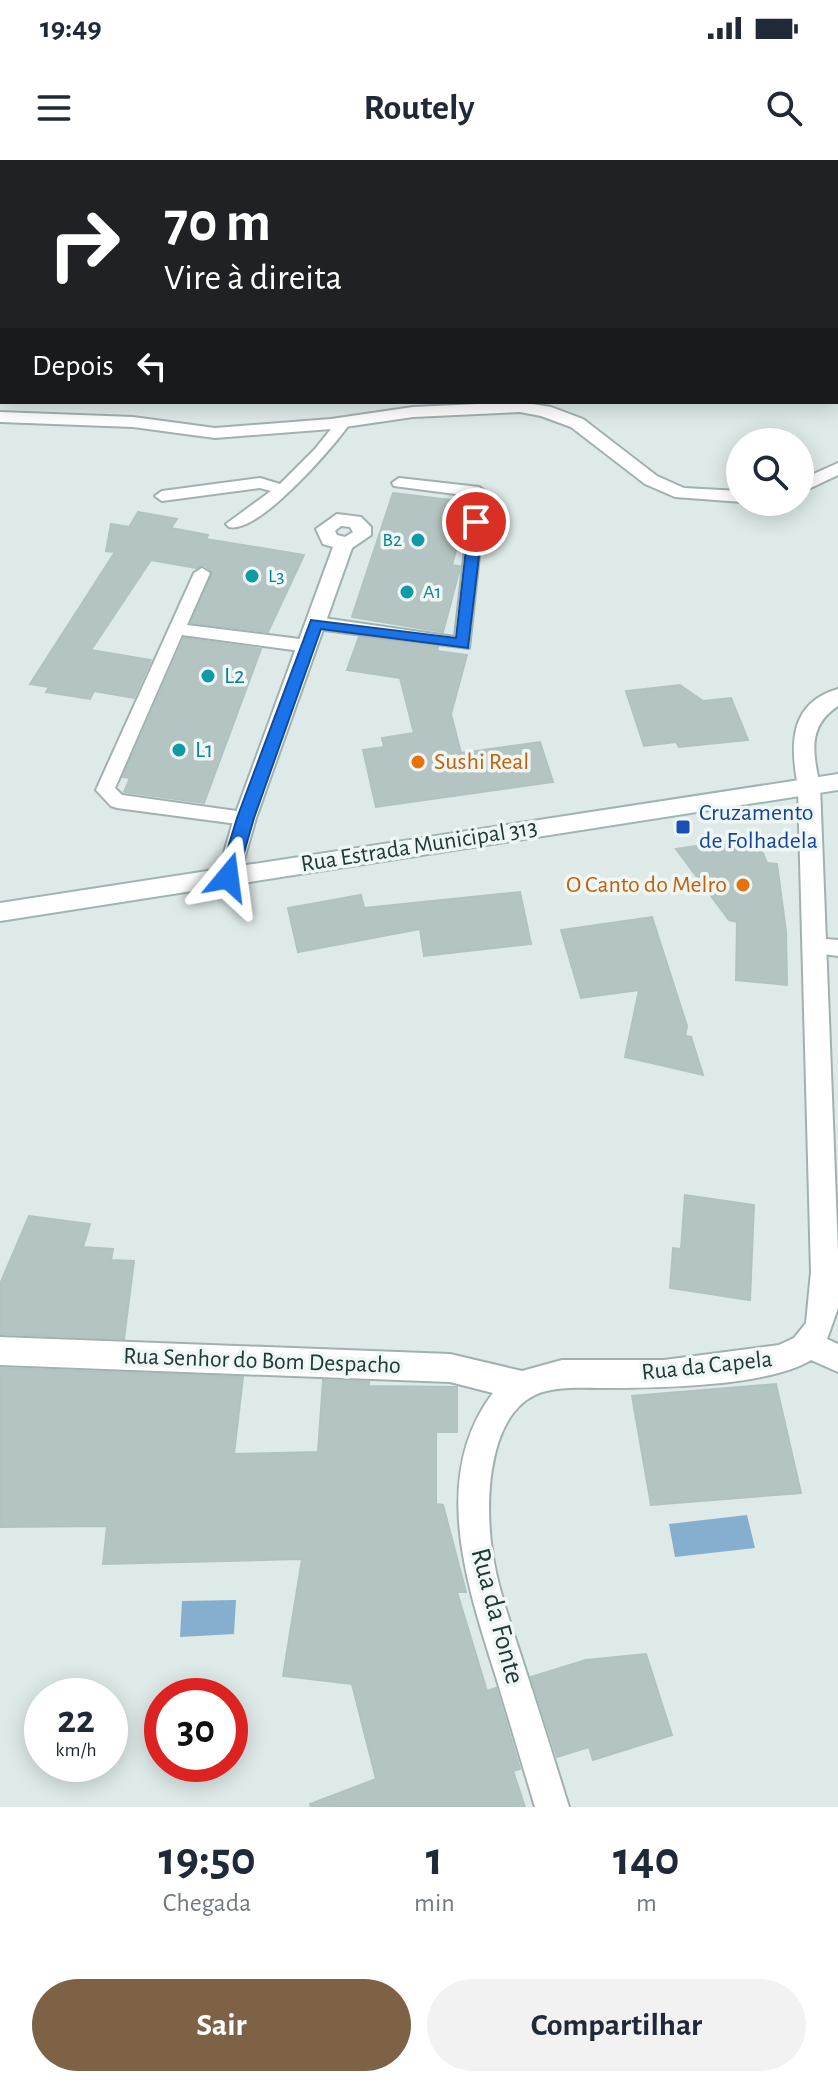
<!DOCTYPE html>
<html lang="pt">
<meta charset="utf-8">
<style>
body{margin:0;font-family:"Alegreya Sans",sans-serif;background:#f2f2f3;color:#1f2937;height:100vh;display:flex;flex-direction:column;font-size:30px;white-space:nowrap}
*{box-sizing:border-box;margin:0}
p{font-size:26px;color:#747a83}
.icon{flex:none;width:44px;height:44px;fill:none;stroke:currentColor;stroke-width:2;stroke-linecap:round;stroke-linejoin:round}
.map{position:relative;height:1647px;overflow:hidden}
.sheet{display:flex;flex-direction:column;background:#fff;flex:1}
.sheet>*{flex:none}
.top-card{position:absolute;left:0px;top:0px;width:838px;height:244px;box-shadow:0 4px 20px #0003;background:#202124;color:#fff;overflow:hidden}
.buttons{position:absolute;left:726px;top:268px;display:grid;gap:16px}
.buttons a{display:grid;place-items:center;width:88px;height:88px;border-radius:50%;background:#fff;box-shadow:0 4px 20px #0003;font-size:40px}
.speed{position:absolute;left:24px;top:1518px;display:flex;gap:16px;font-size:40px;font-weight:700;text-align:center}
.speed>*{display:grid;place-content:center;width:104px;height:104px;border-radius:50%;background:#fff;box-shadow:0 4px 20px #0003;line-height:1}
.speed small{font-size:20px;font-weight:400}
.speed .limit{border:12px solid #d22;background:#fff;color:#111}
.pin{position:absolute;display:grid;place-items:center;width:68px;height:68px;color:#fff;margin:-34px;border:4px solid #fff;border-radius:50%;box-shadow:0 2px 8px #0007}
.me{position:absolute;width:88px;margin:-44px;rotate:16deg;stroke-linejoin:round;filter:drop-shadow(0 0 6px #0008)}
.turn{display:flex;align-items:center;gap:28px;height:168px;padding:0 32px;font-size:36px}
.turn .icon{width:104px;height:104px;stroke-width:2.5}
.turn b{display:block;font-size:56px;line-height:68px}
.then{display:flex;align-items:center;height:76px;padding:0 32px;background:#0003;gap:16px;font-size:30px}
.eta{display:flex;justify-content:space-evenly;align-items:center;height:136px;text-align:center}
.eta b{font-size:48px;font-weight:700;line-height:56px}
.cta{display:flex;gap:16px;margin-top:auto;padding:16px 32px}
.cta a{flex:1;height:92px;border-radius:48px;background:#7d6245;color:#fff;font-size:32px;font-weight:700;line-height:92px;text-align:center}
.cta a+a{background:#f2f2f3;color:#1f2937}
.status{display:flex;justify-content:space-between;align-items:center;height:56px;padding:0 40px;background:#fff;direction:ltr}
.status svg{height:22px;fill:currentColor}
header{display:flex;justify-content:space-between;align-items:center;height:104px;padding:0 32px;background:#fff;font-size:36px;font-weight:700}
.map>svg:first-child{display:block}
.water{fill:#86afcf}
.building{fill:#b4c4c2;stroke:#b1c3c1;stroke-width:2}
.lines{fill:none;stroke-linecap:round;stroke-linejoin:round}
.service-casing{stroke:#a1b1b0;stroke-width:4}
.minor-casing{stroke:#a1b1b0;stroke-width:4}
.secondary-casing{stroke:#9eb5b3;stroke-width:4}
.primary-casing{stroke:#bcc4c4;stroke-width:4}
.service{fill:#fff;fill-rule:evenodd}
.minor{fill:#fff;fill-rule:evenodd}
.secondary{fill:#fff;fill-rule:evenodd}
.primary{fill:#639d9f;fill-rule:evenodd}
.route{fill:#1a73e8;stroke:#114b97;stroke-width:2}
.culture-dot{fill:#0f9aa8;stroke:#eff7f5;stroke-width:3}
.food-dot{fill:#e8710a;stroke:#eff7f5;stroke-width:3}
.transit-dot{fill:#1a4fb4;stroke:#eff7f5;stroke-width:3}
.labels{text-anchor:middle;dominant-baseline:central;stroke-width:7;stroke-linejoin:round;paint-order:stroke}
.far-culture-label{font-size:20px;fill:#0d838f;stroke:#eff7f5;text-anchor:start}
.culture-label{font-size:24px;fill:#0d838f;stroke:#eff7f5;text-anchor:start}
.food-label{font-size:24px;fill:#c56008;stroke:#eff7f5;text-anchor:start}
.transit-label{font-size:24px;fill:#164399;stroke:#eff7f5;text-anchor:start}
.street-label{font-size:24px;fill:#203939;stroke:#eff7f5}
.near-street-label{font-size:28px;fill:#203939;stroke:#eff7f5}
</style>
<div class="status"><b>19:49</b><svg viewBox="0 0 49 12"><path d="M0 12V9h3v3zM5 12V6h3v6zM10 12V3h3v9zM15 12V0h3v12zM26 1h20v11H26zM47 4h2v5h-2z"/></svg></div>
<header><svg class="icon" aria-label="menu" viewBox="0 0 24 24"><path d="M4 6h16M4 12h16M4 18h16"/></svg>Routely<svg class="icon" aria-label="search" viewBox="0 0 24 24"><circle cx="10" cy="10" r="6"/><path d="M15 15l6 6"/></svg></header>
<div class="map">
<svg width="838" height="1647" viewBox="0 0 838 1647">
<rect width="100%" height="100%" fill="#deeae8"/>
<path class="water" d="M747 1355 755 1388 675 1397 669 1364Z
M236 1440 234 1474 180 1477 182 1441Z"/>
<path class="building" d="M393 333 460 341 453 364 463 365 452 405 460 406 459 412 443 472 352 457Z
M138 352 177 359 171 368 208 375 206 379 304 395 268 472 191 463 213 412 204 405 196 408 151 400 91 490 151 500 134 538 94 531 90 539 46 532 49 527 30 524 115 392 106 391 111 364 129 367Z
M359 477 438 487 437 491 467 495 451 554 461 593 540 582 553 622 376 647 363 590 384 587 382 578 414 573 400 518 347 510Z
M184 478 261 489 204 643 124 632 130 618 123 617Z
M680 525 703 541 731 538 748 580 679 587 676 582 644 586 626 531Z
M756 677 767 703 777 704 786 771 787 825 736 820 737 762 729 760 676 689Z
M520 732 531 784 424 796 420 769 298 792 288 748 361 735 364 748Z
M652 757 687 866 685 876 691 877 703 915 625 897 639 830 581 838 561 770Z
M685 1035 754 1045 750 1140 670 1128 673 1088 681 1089Z
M29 1056 90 1064 83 1087 113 1089 111 1100 134 1101 124 1179 0 1174V1124Z
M0 1208 243 1217 234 1294 318 1292 323 1220 369 1222V1226L457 1227V1272H436V1344L443 1345 466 1432H457L487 1531 496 1528 520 1609 513 1611 525 1647H311L310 1644 376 1619 352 1524 283 1516 302 1399 103 1404 107 1366 0 1367Z
M776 1224 801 1333 651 1345 632 1236Z
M646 1494 672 1575 593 1600 589 1587 557 1597 531 1517 586 1500Z"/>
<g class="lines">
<g class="service-casing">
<path id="service" d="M344 258 351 262 349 265C331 289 259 374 229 367L226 364 271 331 260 328 162 341 155 336 162 331 260 318 280 324 315 289 339 259Z
M399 318 479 327 486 332 469 488 316 469 308 463 316 457 455 477 471 336 394 326 392 323Z
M202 408 210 413 187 465 308 480 316 486 308 492 182 475 115 628 122 635 251 653 254 658 251 663 245 665 117 648 111 646 96 630 194 413Z
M814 778 838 780V796L807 792 804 786 807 780Z"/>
</g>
<g class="minor-casing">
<path id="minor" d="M520 242 551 247 583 259 657 316 684 328 740 331 742 342 675 337 645 324 571 267 541 256 520 252 413 257 331 269 215 278 133 267 0 262V252L133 257 215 268 331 259 413 247Z
M838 303V315L800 333V320Z
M337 354 361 357 371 367V375L352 388 256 658 239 717 236 723 228 726 220 723 217 717 234 658 333 387 323 384 316 369ZM341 366 350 367 353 372 345 377 337 375 335 371Z
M838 529V546C807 566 813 594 820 626L838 1092V1148L827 1179 838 1184V1212L811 1200C767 1227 653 1228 601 1228 580 1228 554 1226 535 1235 485 1259 485 1351 493 1397 499 1433 512 1467 523 1502 539 1550 554 1599 569 1647H535C522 1604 509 1560 496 1517 468 1428 429 1317 493 1233L450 1222 0 1205V1177L450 1194 522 1211 562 1200H664L779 1185 794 1178 806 1163 811 1112 798 626C790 585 789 543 838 529Z"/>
</g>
<g class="secondary-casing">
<path id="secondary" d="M838 614V630L0 761V743Z"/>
</g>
<g class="primary-casing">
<path id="primary" d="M833 0H838V8L836 2H830Z
M836 20H838V28H836Z
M0 184H2V194H0Z
M0 204H2V214H0Z"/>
</g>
<use href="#service" class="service"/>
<use href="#minor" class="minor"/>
<use href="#secondary" class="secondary"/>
<use href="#primary" class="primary"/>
</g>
<path class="route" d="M476 358 483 362 468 488 321 469 254 658 237 717 234 721H222L219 717 237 658 311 460 456 478 469 362Z"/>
<g class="culture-dot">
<circle cx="418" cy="380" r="8"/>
<circle cx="252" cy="416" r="8"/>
<circle cx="407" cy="432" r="8"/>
<circle cx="208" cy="516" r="8"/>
<circle cx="179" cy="590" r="8"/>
</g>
<g class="food-dot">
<circle cx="418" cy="602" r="8"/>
<circle cx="743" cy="725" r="8"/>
</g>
<rect class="transit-dot" x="675" y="659" width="16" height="16" rx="4"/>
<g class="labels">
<g class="far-culture-label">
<text x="402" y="380" text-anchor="end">B2</text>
<text x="268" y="416">L3</text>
<text x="423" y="432">A1</text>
</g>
<g class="culture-label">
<text x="224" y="516">L2</text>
<text x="195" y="590">L1</text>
</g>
<g class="food-label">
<text x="434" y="602">Sushi Real</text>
<text x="727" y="725" text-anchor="end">O Canto do Melro</text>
</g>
<g class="transit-label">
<text x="699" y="653">Cruzamento<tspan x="699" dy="28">de Folhadela</tspan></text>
</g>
<g class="street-label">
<text transform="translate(419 686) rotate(-9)">Rua Estrada Municipal 313</text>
<text transform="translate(262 1201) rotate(2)">Rua Senhor do Bom Despacho</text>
<text transform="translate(707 1206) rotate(-6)">Rua da Capela</text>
</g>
<g class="near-street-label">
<text transform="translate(497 1456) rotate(75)">Rua da Fonte</text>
</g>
</g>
</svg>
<div class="buttons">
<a><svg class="icon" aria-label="search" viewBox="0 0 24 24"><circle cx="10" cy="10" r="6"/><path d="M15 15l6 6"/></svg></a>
</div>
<div class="speed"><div>22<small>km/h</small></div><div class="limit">30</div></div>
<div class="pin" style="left:476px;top:362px;background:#d93025"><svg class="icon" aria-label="arrive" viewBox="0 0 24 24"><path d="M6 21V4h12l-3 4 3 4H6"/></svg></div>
<svg class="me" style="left:228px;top:717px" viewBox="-20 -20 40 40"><path d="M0-17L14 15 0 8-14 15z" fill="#1a73e8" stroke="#fff" stroke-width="4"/></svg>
<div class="top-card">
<div class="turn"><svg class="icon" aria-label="right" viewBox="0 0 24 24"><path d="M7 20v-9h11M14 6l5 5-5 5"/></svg><div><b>70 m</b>Vire à direita</div></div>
<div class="then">Depois<svg class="icon" aria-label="left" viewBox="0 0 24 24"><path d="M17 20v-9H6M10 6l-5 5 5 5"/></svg></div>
</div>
</div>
<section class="sheet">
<div class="eta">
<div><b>19:50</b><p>Chegada</p></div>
<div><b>1</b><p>min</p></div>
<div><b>140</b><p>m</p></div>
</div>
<div class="cta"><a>Sair</a><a>Compartilhar</a></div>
</section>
